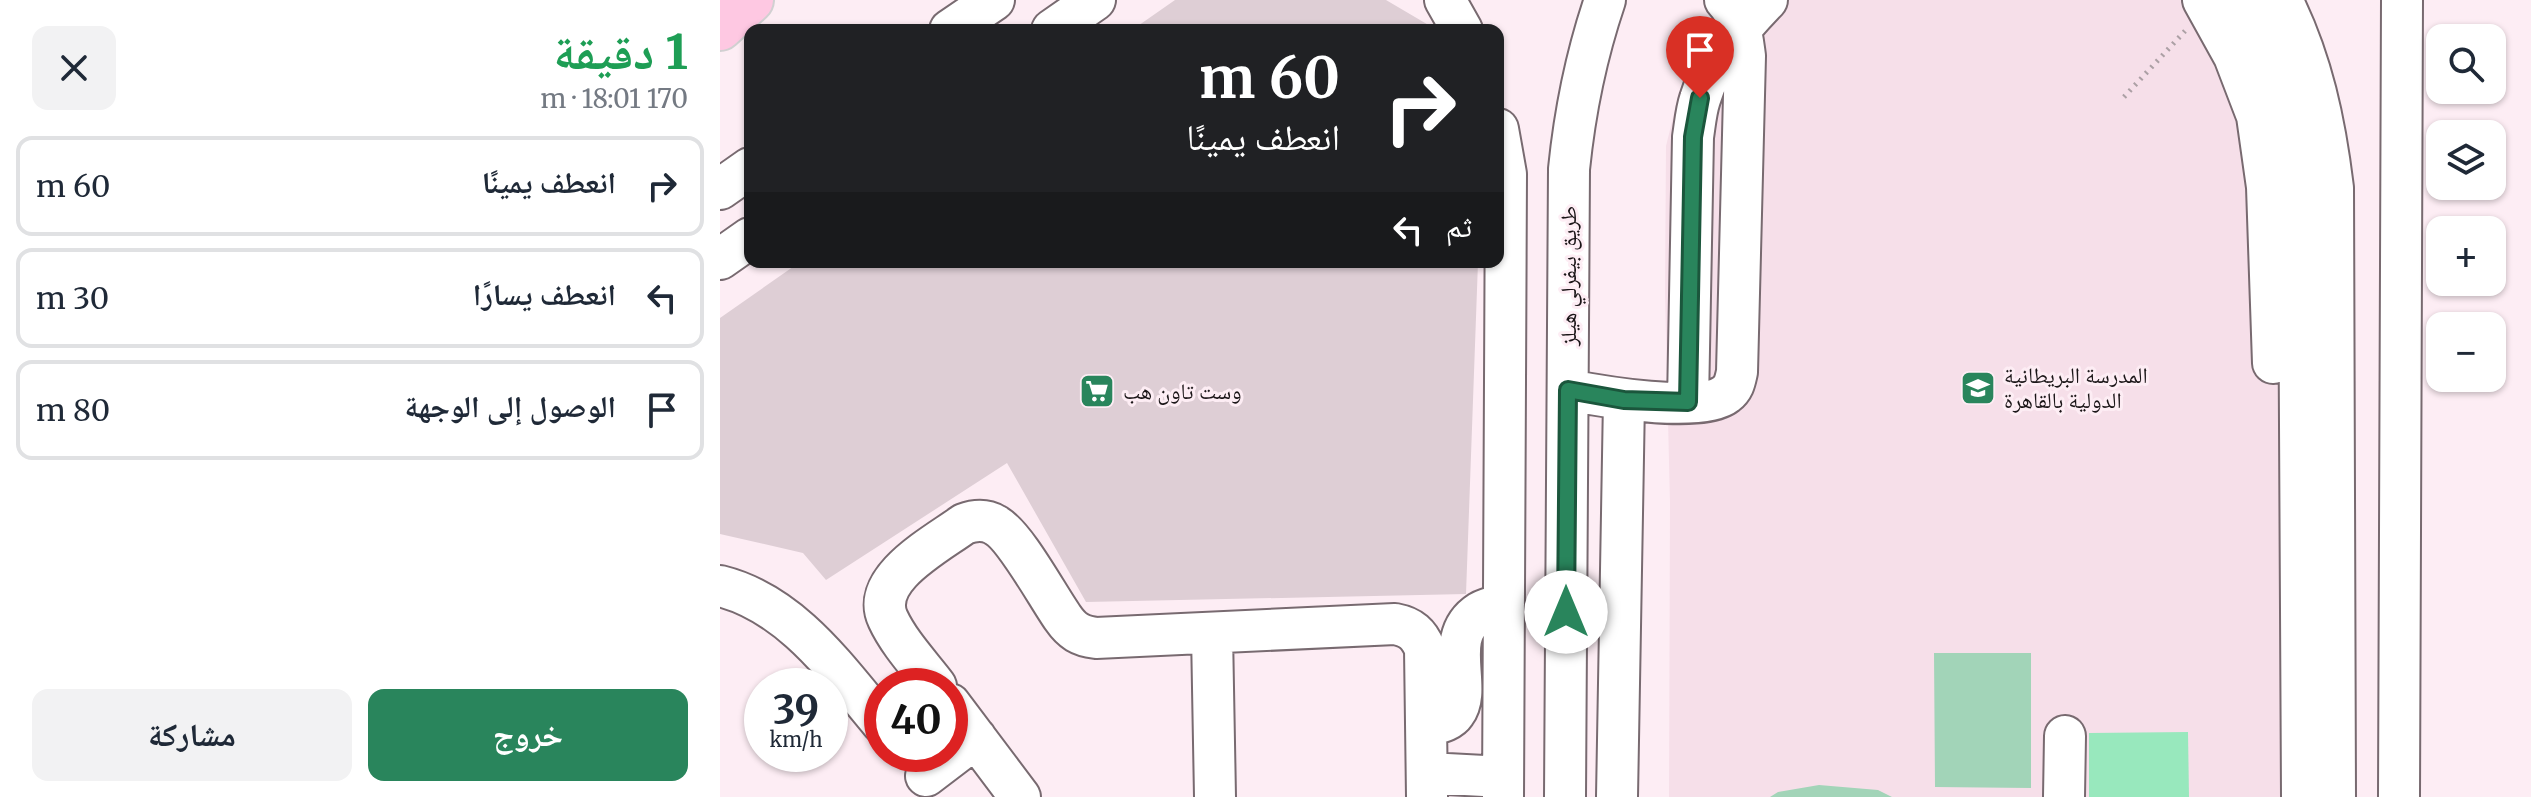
<!DOCTYPE html>
<html lang="ar">
<meta charset="utf-8">
<style>
body{margin:0;font-family:Merriweather,"Noto Naskh Arabic",serif;background:#f2f2f3;color:#1f2937;direction:rtl;height:100vh;display:flex;flex-direction:column;font-size:30px;white-space:nowrap}
*{box-sizing:border-box;margin:0}
p{font-size:26px;color:#747a83}
.icon{flex:none;width:44px;height:44px;fill:none;stroke:currentColor;stroke-width:2;stroke-linecap:round;stroke-linejoin:round}
.map{position:relative;flex:1;overflow:hidden;direction:ltr}
.panel{display:flex;flex-direction:column;background:#fff;width:720px}
.panel>*{flex:none}
.banner{position:absolute;left:24px;top:24px;width:760px;height:244px;border-radius:16px;box-shadow:0 2px 6px #0004;direction:rtl;background:#202124;color:#fff;overflow:hidden}
.buttons{position:absolute;left:1706px;top:24px;display:grid;gap:16px}
.buttons a{display:grid;place-items:center;width:80px;height:80px;border-radius:16px;background:#fff;box-shadow:0 2px 6px #0004;font-size:40px}
.speed{position:absolute;left:24px;top:668px;display:flex;gap:16px;font-size:40px;font-weight:700;text-align:center}
.speed>*{display:grid;place-content:center;width:104px;height:104px;border-radius:50%;background:#fff;box-shadow:0 2px 6px #0004;line-height:1}
.speed small{font-size:20px;font-weight:400}
.speed .limit{border:12px solid #d22;background:#fff;color:#111}
.pin{position:absolute;display:grid;place-items:center;width:68px;height:68px;color:#fff;margin:-82px -34px;border-radius:50% 50% 50% 0;rotate:-45deg;box-shadow:0 0 8px #0007}
.pin .icon{rotate:45deg}
.me{position:absolute;width:88px;margin:-44px;rotate:0deg;stroke-linejoin:round;filter:drop-shadow(0 0 6px #0008)}
.turn{display:flex;align-items:center;gap:28px;height:168px;padding:0 32px;font-size:36px}
.turn .icon{width:104px;height:104px;stroke-width:2.5}
.turn b{display:block;font-size:56px;line-height:68px}
.then{display:flex;align-items:center;height:76px;padding:0 32px;background:#0003;gap:16px;font-size:30px}
.round{display:grid;place-items:center;flex:none;width:84px;height:84px;border-radius:16px;background:#f2f2f3}
.head{display:flex;align-items:center;justify-content:space-between;height:136px;padding:0 32px}
h1{font-size:48px;font-weight:800;line-height:60px;color:#1e9e55}
.button{display:flex;gap:16px;margin-top:auto;padding:16px 32px}
.button a{flex:1;height:92px;border-radius:16px;background:#29855c;color:#fff;font-size:32px;font-weight:800;line-height:92px;text-align:center}
.button a+a{background:#f2f2f3;color:#1f2937}
ul{padding:0;list-style:none}
li{display:flex;align-items:center;gap:24px;height:100px;margin:0 16px 12px;padding:0 16px;border:4px solid #e0e1e3;border-radius:16px}
li div{flex:1}
li b{display:block;font-size:30px}
li em{font-style:normal}
main{display:flex;flex:1;min-height:0}
.map>svg:first-child{display:block}
.built{fill:#f6dfe9}
.green{fill:#a2d4b8}
.water{fill:#98e8bd}
.building{fill:#deced5}
.lines{fill:none;stroke-linecap:round;stroke-linejoin:round}
.minor-casing{stroke:#786a70;stroke-width:44}
.major-casing{stroke:#d1d0d1;stroke-width:48}
.path{stroke:#aca0a5;stroke-width:5;stroke-dasharray:2 6;stroke-linecap:butt}
.minor{stroke:#fff;stroke-width:40}
.major{stroke:#fec8e2;stroke-width:44}
.route-casing{stroke:#1b563c;stroke-width:20}
.route{stroke:#29855c;stroke-width:14}
.labels{text-anchor:middle;dominant-baseline:central;stroke-width:6;stroke-linejoin:round;paint-order:stroke}
.street-label{font-size:22px;fill:#1a1517;stroke:#fdedf4}
.poi-label{font-size:22px;fill:#1a1517;stroke:#fdedf4;text-anchor:start}
</style>
<main>
<div class="map">
<svg width="1811" height="797" viewBox="0 0 1811 797">
<rect width="100%" height="100%" fill="#fdedf4"/>
<path class="built" d="M1016 0H1503L1559 134 1570 797H949L950 503 945 294 946 146 959 93 970 61 988 29Z"/>
<path class="green" d="M1214 653H1311V788L1215 787Z
M1099 785 1158 790 1172 797H1050L1058 792Z"/>
<path class="water" d="M1468 732 1469 797H1369V733Z"/>
<path class="building" d="M455 0H666L717 30H412Z
M80 262H758L746 594 366 602 287 463 106 580 83 553 0 534V318Z"/>
<g class="lines">
<g class="minor-casing">
<path id="minor" d="M725 0 742 30
M1483 0 1514 56 1537 116 1547 187 1553 363
M1524 0 1553 69 1573 153 1579 239 1582 797
M1562 0C1592 60 1605 122 1613 188L1615 797
M230 30 274 0
M332 30 375 0
M778 129 786 174 783 797
M0 189 30 168
M0 259 30 238
M848 390C880 396 981 414 1006 394 1014 388 1015 381 1017 372L1025 56C1022 34 1021 17 1005 0
M968 402 973 137C975 124 976 111 980 99 991 61 1020 28 1047 0
M0 586C72 604 117 670 162 723
M492 633 495 797
M216 686C200 665 179 643 168 619 149 579 217 544 244 524 255 520 265 519 275 525 295 535 328 597 343 618 352 631 360 636 376 638L675 624C691 627 699 634 705 649L707 797
M230 704 300 797
M707 726C717 723 729 722 735 713 754 688 721 637 760 612 767 608 777 606 784 604
M708 773 783 777
M206 776 256 738
M845 797 849 169C855 110 866 56 885 0
M897 797 904 400
M1344 797 1345 736
M1679 797 1682 0"/>
</g>
<g class="major-casing">
<path id="major" d="M0 28 31 0"/>
</g>
<path class="path" d="M1404 97 1465 31"/>
<use href="#minor" class="minor"/>
<use href="#major" class="major"/>
</g>
<g class="lines">
<g class="route-casing">
<path id="route" d="M846 612 848 390 904 400 968 402 973 137 980 98"/>
</g>
<use href="#route" class="route"/>
</g>
<defs>
<g id="university-square" transform="scale(1.8)"><rect x="-9" y="-9" width="18" height="18" rx="4" fill="#29855c" stroke="#fdedf4"/><path d="M0-5L7-2L0 1L-7-2ZM-4 1L0 2.5L4 1V4Q0 6-4 4Z" fill="#fff"/></g>
<g id="supermarket-square" transform="scale(1.8)"><rect x="-9" y="-9" width="18" height="18" rx="4" fill="#29855c" stroke="#fdedf4"/><path d="M-6-5.5h2.5l.6 2H6L4.5 2H-2.5L-4.4-4H-6ZM-1.5 3.2a1.3 1.3 0 1 0 .1 0ZM3 3.2a1.3 1.3 0 1 0 .1 0Z" fill="#fff"/></g>
</defs>
<g fill-rule="evenodd">
<use href="#university-square" x="1258" y="388"/>
<use href="#supermarket-square" x="377" y="391"/>
</g>
<g class="labels">
<g class="street-label">
<text transform="translate(848 276) rotate(-90)">طريق بيفرلي هيلز</text>
</g>
<g class="poi-label">
<text x="1284" y="375">المدرسة البريطانية<tspan x="1284" dy="25">الدولية بالقاهرة</tspan></text>
<text x="403" y="391">وست تاون هب</text>
</g>
</g>
</svg>
<div class="buttons">
<a><svg class="icon" aria-label="search" viewBox="0 0 24 24"><circle cx="10" cy="10" r="6"/><path d="M15 15l6 6"/></svg></a>
<a><svg class="icon" aria-label="layers" viewBox="0 0 24 24"><path d="M12 4l9 5-9 5-9-5zM3 14l9 5 9-5"/></svg></a>
<a>+</a>
<a>−</a>
</div>
<div class="speed"><div>39<small>km/h</small></div><div class="limit">40</div></div>
<div class="pin" style="left:980px;top:98px;background:#d93025"><svg class="icon" aria-label="arrive" viewBox="0 0 24 24"><path d="M6 21V4h12l-3 4 3 4H6"/></svg></div>
<svg class="me" style="left:846px;top:612px" viewBox="-20 -20 40 40"><circle r="19" fill="#fff"/><path d="M0-13L10 11 0 6-10 11z" fill="#29855c"/></svg>
<div class="banner">
<div class="turn"><svg class="icon" aria-label="right" viewBox="0 0 24 24"><path d="M7 20v-9h11M14 6l5 5-5 5"/></svg><div><b>60 m</b>انعطف يمينًا</div></div>
<div class="then">ثم<svg class="icon" aria-label="left" viewBox="0 0 24 24"><path d="M17 20v-9H6M10 6l-5 5 5 5"/></svg></div>
</div>
</div>
<section class="panel">
<div class="head"><div><h1>1 دقيقة</h1><p>170 m · 18:01</p></div><a class="round"><svg class="icon" aria-label="close" viewBox="0 0 24 24"><path d="M6 6l12 12M18 6L6 18"/></svg></a></div>
<ul>
<li><svg class="icon" aria-label="right" viewBox="0 0 24 24"><path d="M7 20v-9h11M14 6l5 5-5 5"/></svg><div><b>انعطف يمينًا</b></div><em>60 m</em></li>
<li><svg class="icon" aria-label="left" viewBox="0 0 24 24"><path d="M17 20v-9H6M10 6l-5 5 5 5"/></svg><div><b>انعطف يسارًا</b></div><em>30 m</em></li>
<li><svg class="icon" aria-label="arrive" viewBox="0 0 24 24"><path d="M6 21V4h12l-3 4 3 4H6"/></svg><div><b>الوصول إلى الوجهة</b></div><em>80 m</em></li>
</ul>
<div class="button"><a>خروج</a><a>مشاركة</a></div>
</section>
</main>
